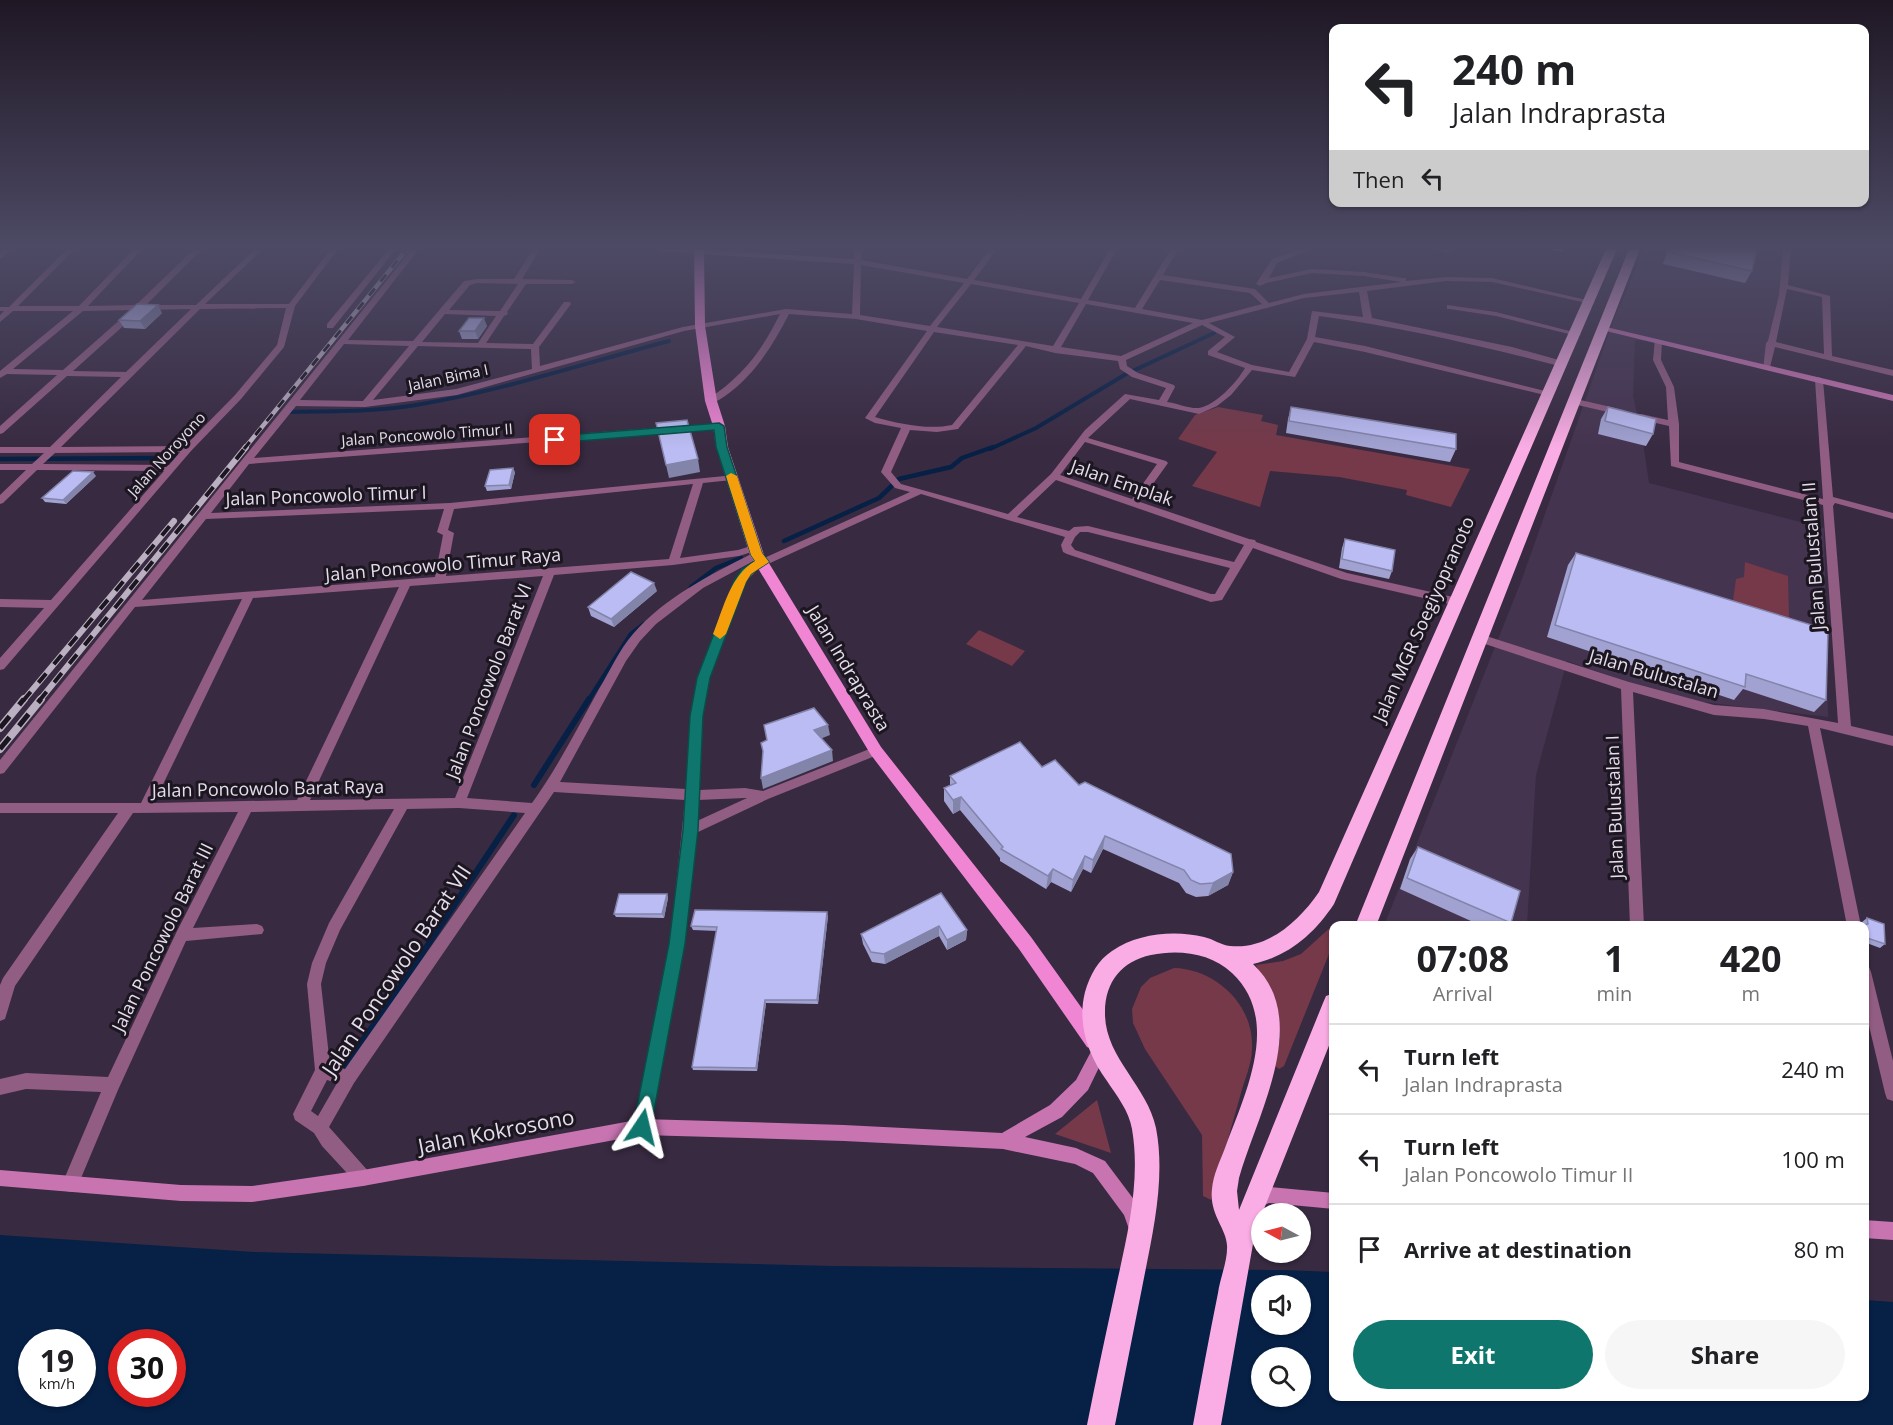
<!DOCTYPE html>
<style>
body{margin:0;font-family:"Open Sans",sans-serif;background:#f6f6f6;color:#202124;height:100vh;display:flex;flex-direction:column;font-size:22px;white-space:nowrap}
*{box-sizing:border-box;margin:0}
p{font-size:20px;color:#757577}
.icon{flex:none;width:33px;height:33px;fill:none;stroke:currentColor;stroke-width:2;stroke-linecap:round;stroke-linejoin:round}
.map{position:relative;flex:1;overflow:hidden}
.drawer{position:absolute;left:1329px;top:921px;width:540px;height:480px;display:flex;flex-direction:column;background:#fff;border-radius:12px;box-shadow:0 2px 4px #0004}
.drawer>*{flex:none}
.guide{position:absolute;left:1329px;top:24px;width:540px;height:183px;border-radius:12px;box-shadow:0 2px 4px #0004;background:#fff;color:#202124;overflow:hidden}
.needle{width:39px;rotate:277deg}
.controls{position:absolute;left:1251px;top:1203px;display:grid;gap:12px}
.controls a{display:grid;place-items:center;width:60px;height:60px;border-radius:50%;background:#fff;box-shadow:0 2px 4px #0004;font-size:30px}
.speed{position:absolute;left:18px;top:1329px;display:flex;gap:12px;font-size:30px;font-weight:700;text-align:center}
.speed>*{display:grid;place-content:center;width:78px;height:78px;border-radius:50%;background:#fff;box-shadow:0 2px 4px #0004;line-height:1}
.speed small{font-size:15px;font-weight:400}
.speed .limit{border:9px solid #d22;background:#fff;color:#111}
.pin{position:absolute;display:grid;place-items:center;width:51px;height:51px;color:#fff;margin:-26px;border-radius:12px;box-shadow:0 3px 9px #0006}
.me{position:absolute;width:66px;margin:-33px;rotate:10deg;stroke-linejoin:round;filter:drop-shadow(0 0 4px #0008)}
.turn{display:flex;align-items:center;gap:21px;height:126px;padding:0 24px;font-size:27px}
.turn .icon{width:78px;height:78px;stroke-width:2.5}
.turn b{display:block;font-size:42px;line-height:51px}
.then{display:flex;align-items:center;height:57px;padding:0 24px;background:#0003;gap:12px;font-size:22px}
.eta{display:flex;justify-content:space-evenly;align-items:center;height:102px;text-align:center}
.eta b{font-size:36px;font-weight:700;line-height:42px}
.button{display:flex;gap:12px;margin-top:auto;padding:12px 24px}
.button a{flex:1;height:69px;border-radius:36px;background:#0f766e;color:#fff;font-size:24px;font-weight:700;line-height:69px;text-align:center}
.button a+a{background:#f6f6f6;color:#202124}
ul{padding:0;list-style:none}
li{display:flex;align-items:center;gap:18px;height:90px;padding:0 24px;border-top:2px solid #e0e0e0}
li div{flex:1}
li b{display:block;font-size:22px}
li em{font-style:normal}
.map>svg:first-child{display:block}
.built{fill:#453450}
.green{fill:#753949}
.water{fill:#062046;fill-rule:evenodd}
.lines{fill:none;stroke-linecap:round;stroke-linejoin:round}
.stream-far3{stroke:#062046;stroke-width:4}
.stream-far2{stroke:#062046;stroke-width:4.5}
.stream-far1{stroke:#062046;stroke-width:6}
.stream{stroke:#062046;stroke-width:8}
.street{fill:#915d83;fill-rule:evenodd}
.secondary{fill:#c774b1;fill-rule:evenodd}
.primary{fill:#f085d4;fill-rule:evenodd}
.highway{fill:#faade4;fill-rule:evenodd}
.rail-far2-casing{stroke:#bab0c1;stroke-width:4.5}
.rail-far1-casing{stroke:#bab0c1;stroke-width:6}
.rail-casing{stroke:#bab0c1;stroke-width:8}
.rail-far2{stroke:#1c1620;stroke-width:3;stroke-dasharray:9;stroke-linecap:butt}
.rail-far1{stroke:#1c1620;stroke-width:4;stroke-dasharray:12;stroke-linecap:butt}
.rail{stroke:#1c1620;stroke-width:5;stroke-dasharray:15;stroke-linecap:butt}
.wall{fill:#a1a2d1}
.shaded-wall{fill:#8384aa}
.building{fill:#bbbcf3;stroke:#8384aa;stroke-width:1.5}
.route{fill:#0f766e;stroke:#0a4d48;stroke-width:1.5}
.slow{fill:#f59e0b}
.labels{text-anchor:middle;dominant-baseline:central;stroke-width:6;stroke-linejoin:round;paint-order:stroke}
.far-street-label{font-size:15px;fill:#e5ddec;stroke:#1c1620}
.street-label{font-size:18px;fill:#e5ddec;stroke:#1c1620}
.near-street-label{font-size:21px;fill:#e5ddec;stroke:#1c1620}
</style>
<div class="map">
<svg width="1893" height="1425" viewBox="0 0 1893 1425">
<rect width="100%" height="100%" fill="#382a41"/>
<path class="built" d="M1645 249H1792L1762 368 1646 341 1635 340 1633 396 1642 436 1649 483 1824 528 1828 717 1678 699 1567 661 1536 775 1527 925 1384 926 1522 579 1614 319Z"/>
<path class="green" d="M1218 407 1263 415 1261 421 1278 425 1276 435 1470 469 1451 507 1406 495 1407 490 1339 477 1270 471 1260 507 1192 486 1217 452 1178 439 1195 415Z
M1745 562 1788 576 1789 619 1733 601 1736 579 1744 577Z
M979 630 1025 651 1012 666 966 644Z
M1333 925H1338L1334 926 1333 944 1284 1066 1279 1069 1275 1066 1280 1039 1278 1014 1256 965 1283 961 1301 954Z
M1174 968C1215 969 1254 1004 1252 1048 1252 1064 1245 1078 1241 1093 1231 1128 1221 1164 1211 1200L1203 1196 1202 1135 1145 1049 1133 1023 1132 1009 1141 987 1150 978Z
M1097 1100 1111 1153 1055 1134Z"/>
<path class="water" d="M0 1235 254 1252 833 1266 1283 1270 1333 1272 1334 1396H1864L1865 1300 1893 1302V1425H0ZM1262 1286H1300V1324H1262ZM32 1342H82V1394H32ZM122 1342H172V1394H122ZM1262 1358H1300V1396H1262Z"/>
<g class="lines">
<path class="stream-far3" d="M288 412C331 411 374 412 416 405 502 391 585 363 669 341
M990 449 1036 428 1126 374 1214 333"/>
<path class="stream-far2" d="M0 459 175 458
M784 541 879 498 899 479 951 467 962 458 993 447
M691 587 716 568 741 558
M588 701 631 634 644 624"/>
<path class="stream-far1" d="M534 785 589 699
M378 1020 514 815"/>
<path class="stream" d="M341 1072 379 1019"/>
<path class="street" d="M3 249H11L0 259V253Z
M67 249H75L18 306H79L134 249H142L88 306 136 305 194 249H202L146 305H196L255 249H263L205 304H289L331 249H338L295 306 284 347 241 399 191 451 4 669 0 670V658L44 608 0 607V599L51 600 164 471 37 470 3 503 0 504V495L26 470H0V464H32L44 453H0V447H50L121 377 67 376 3 433 0 434V426L57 375 7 374 0 378V371L73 311H13L0 322V315L4 311H0V307H9ZM286 308 277 345 235 395 185 446 61 447 200 309ZM191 309 126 372 73 371 141 310ZM131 310 63 370 13 369 83 311ZM180 452 169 465 43 464 55 453Z
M389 249H396L333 328H327V324Z
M412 249H419L348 340 413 341 464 281 477 279H514L533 249H540L522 279 572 280 576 282 572 284H526L507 312 508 314 504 316 486 343 533 344 564 302H570L571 304 539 347 540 366 683 327 786 309 852 314 854 264 658 251 655 249H698L854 259V249H862L861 260 967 279 990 249H997L974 280 1081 299 1110 249H1117L1088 300 1135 308 1171 249H1178L1163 275 1255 289 1269 303 1304 294 1401 282 1364 276 1312 273 1266 283 1260 286 1256 284 1272 259 1300 249H1312L1277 263 1269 278 1312 269 1364 272 1403 278H1406V281L1446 277 1492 278 1595 302 1591 304 1492 282 1446 281 1367 291 1372 318 1512 347 1566 362V366L1563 367C1482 346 1401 327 1319 316L1315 337 1365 346 1553 393V397L1365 352 1314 342 1295 377 1252 370 1231 395 1217 406 1199 414 1130 399 1088 438 1166 461 1168 463 1140 502 1249 539 1255 540 1256 542 1347 573 1462 599 1463 602 1462 605 1458 606 1341 579 1253 548 1222 600 1211 602 1067 554 1063 552 1061 545 1065 537 921 494 759 568 745 582 709 678 703 716 699 790 745 788 763 791 872 748H880L882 751 880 754 768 799 696 833 684 944 648 1133 642 1135 636 1133 634 1127 670 944 685 800 554 792 354 1083 329 1127 369 1172 371 1178 369 1184 363 1186 357 1184 322 1146 314 1133 295 1120 293 1114 315 1070 307 984 312 963 329 923 394 809 251 812 193 928 257 924 262 926 264 930 262 934 186 941 118 1090 76 1190 70 1192 64 1190 62 1184 101 1092 26 1089 0 1095V1079L26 1073 108 1077 177 931 238 812 133 813 15 986 5 1019 0 1021V985L3 978 118 813H0V803H141L242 599 135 607 4 773 0 774V760ZM861 265 964 283 930 326 860 315ZM1160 280 1250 293 1262 304 1202 320 1142 309ZM477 283 518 284 500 311 449 310 470 285ZM971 284 1079 303 1053 346 937 327ZM1359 292 1363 317 1312 311 1307 339 1289 372 1252 365 1217 352 1235 337 1209 323 1304 298ZM1086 304 1193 323 1121 356 1061 347ZM445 314 496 316 478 343 422 342ZM780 314C761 352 743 376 708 399V403C715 403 719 400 725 396 755 375 773 345 789 314L856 319 927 331 865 418 875 423 901 428 881 472 895 488 910 492 751 564 743 570 735 581 697 678 691 716 686 789 560 782 626 661 640 641 656 624 703 588 761 557 762 555 761 553H753C710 575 665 597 633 634 619 650 610 671 599 689 578 727 558 767 532 803L467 798 554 575 673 565 739 556 758 550 759 548 758 546 754 545 738 550 680 558 703 483 732 480 735 479V475L450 503 211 513 249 464 722 428V424L719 423 254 458 296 406 365 407 457 395 684 331ZM1202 325 1225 337 1208 351V355L1245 368C1237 382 1216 405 1199 408 1190 409 1176 403 1167 402L1175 387 1174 385 1138 373 1127 366 1126 360ZM934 332 1018 345 952 425C928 430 899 424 875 417ZM344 344 409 346 363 401 300 400ZM418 346 531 349 532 369 456 389 373 400ZM1026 346 1055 353 1118 361 1120 369 1132 377 1166 388 1159 400 1125 394 1085 430 1051 474 1008 514 901 484 891 472 910 430 937 432 958 429ZM1085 442 1157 464 1132 499 1060 475ZM1056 480 1244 545 1234 562 1088 526 1074 527 1069 531 1017 517ZM693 484 669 559 446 576 454 533 448 530 454 509ZM444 509 437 532 443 535 435 577 142 600 206 519ZM1080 532H1088L1230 568 1215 594H1211L1075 550 1071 545 1075 537ZM543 576 455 798 310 800 410 586ZM399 587 297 800 154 803 253 598ZM745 798H747L697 821 698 800ZM459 808 525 813 345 1069 330 1065 321 984 326 963 340 930 407 809ZM327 1080 337 1083 318 1116 311 1111Z
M1438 249H1449L1451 251 1447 253Z
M1783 249H1791L1788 285 1830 296 1832 356 1893 370V376L1775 347 1770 367 1763 369 1766 343 1768 341 1779 295ZM1787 289 1822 297 1824 354 1776 342Z
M1447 305 1496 312 1581 334 1577 336 1496 316 1450 309H1447Z
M1655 339 1662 341 1661 360 1674 387 1679 424V462L1823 499 1815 380 1819 377 1823 380 1833 497 1893 513V519L1835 503 1833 506 1851 726 1893 736V746L1820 728 1861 926H1847L1808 726 1764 719 1714 715 1633 692 1644 926H1630L1621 689 1476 641 1474 638 1480 634 1629 682 1714 705 1764 709 1838 723 1823 505 1671 466 1669 426 1638 419 1636 417 1641 414 1668 420 1666 387 1653 360Z
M1576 399 1624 410 1626 412 1621 415 1573 404V400Z
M1864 965 1869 967 1871 972 1893 1061V1101L1887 1099 1885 1093 1864 1005Z"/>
<path class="secondary" d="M1602 326 1893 395V401L1602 330Z
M1100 1042 1105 1044 1108 1049 1088 1090 1062 1117 1025 1137 1076 1148 1105 1161 1138 1205 1144 1223 1141 1229 1135 1232 1129 1229 1124 1215 1093 1173 1075 1164 1003 1149 844 1141 642 1135 363 1186 252 1202 181 1201 0 1186V1170L181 1185 252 1186 363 1170 642 1119 844 1125 1002 1133 1050 1105 1076 1080 1095 1044Z
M1269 1187 1334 1193V1209L1269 1203 1255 1209 1249 1207 1247 1201 1249 1195Z
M1864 1220 1893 1222V1240L1864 1238Z"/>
<path class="primary" d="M694 249H704L705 326 717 401 725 426 728 447 764 555 881 747 1031 937 1101 1035 1104 1041 1101 1047 1094 1050 1087 1047 1019 949 871 755 750 555 716 447 713 426 705 401 695 326Z"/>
<path class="highway" d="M1606 249H1617L1334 904C1314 934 1289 956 1253 964 1313 1020 1256 1116 1239 1178L1237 1191 1239 1210 1323 1003 1326 996 1334 993V1033L1262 1214 1253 1244 1221 1425H1193C1201 1381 1209 1337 1218 1293 1220 1278 1228 1260 1227 1245 1226 1228 1209 1214 1212 1189 1213 1175 1220 1161 1225 1148 1245 1094 1282 1020 1232 973 1211 953 1179 949 1151 955 1122 961 1105 982 1105 1012 1104 1057 1147 1085 1156 1128 1166 1180 1152 1236 1142 1288 1133 1333 1124 1379 1115 1425H1087C1096 1379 1106 1333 1116 1287 1127 1236 1141 1182 1132 1129 1129 1111 1117 1096 1107 1081 1088 1055 1077 1024 1085 992 1090 975 1098 960 1112 951 1138 933 1175 930 1204 937 1213 939 1221 945 1230 946 1268 950 1299 921 1319 892Z
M1629 249H1640L1376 926H1355Z"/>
<g class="rail-far2-casing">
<path id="rail-far2" d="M244 449 407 249"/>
</g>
<g class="rail-far1-casing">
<path id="rail-far1" d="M23 701 174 521
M39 701 246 447"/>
</g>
<g class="rail-casing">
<path id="rail" d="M0 728 24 699
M0 749 41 699"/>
</g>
<use href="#rail-far2" class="rail-far2"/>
<use href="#rail-far1" class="rail-far1"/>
<use href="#rail" class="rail"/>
</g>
<path class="wall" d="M1550 249H1563L1562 252Z
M1668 249H1757L1752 271 1745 283 1663 264Z
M162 313 145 329 124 328 119 320Z
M487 326 478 339H462L459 331Z
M1291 407 1456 449 1450 462 1286 433 1288 419Z
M1608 407 1653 434 1646 446 1598 434 1601 419Z
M515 472 511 489 487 491 485 486Z
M96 476 66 504 45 502 42 498Z
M1345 539 1392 571 1389 579 1339 568 1342 548Z
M1576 553 1826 700 1814 712 1743 689 1734 700 1547 637 1568 565Z
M657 591 614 627 591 616 588 607Z
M1042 767 1079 785 1233 872 1228 885 1208 896 1196 897 1186 893 1179 883 1103 849 1091 873 1083 869 1071 892 1051 882 1046 889 1000 861V858L960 810 953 814 944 801V788L950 785V776Z
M1418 847 1511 923 1509 926H1482L1400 889 1410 859Z
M941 893 967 930 966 940 947 950 939 936 885 964 872 962 863 944 861 934Z
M667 894 668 898 664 918 616 917 614 914Z
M828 916 818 1004 766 1003 757 1071 693 1070 692 1067 717 931 693 930 691 926Z
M1867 918 1885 944 1880 948 1864 942V926H1861L1863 925 1862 922Z"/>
<path class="shaded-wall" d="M158 305 162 313 145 329 140 321Z
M484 318 487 326 478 339 475 331Z
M698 459 700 472 669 478 666 465Z
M513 468 515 472 511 489 509 485Z
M93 472 96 476 66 504 63 500Z
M654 583 657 591 614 627 611 619Z
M828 725 830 735 815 741 814 730Z
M832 750 833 761 763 789 761 778Z
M961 797 960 810 953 814V800Z
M1105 836 1103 849 1091 873 1093 860Z
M1085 856 1083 869 1071 892 1073 880Z
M1053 869 1051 882 1046 889 1048 876Z
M1233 872 1228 885 1208 896 1213 883Z
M667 894 668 898 664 918 662 914Z
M827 912 828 916 818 1004 817 1000Z
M939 926V936L885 964 884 954Z
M967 930 966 940 947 950V940Z
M765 1000 766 1003 757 1071 756 1068Z"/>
<path class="building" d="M1670 249H1757L1752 271 1669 252Z
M137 304 158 305 140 321 119 320Z
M469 318H484L475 331H459Z
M1291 407 1456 434V449L1289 421Z
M1608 407 1656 419 1653 434 1605 421Z
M687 420 698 459 666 465 656 423Z
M513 468 509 485 485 486 490 470Z
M73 471 93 472 63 500 42 498Z
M1345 539 1395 550 1392 571 1342 559Z
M1576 553 1828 630 1826 700 1746 674 1745 687 1555 625Z
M631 572 654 583 611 619 588 607Z
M814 708 828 725 814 730 832 750 761 778 763 751 761 743 767 740 764 725Z
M1020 742 1042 767 1055 760 1079 785 1085 782 1231 854 1233 872 1213 883 1200 884 1191 880 1184 870 1105 836 1093 860 1085 856 1073 880 1053 869 1048 876 1001 849 1003 847 961 797 953 800 944 788 956 783 950 776Z
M1418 847 1520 891 1511 923 1407 878Z
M941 893 967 930 947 940 939 926 884 954 871 952 861 934Z
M619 894H667L662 914H614Z
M695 910 827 912 817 1000H765L756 1068 692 1067 717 927 691 926Z
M1867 918 1884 924 1885 944 1864 937V926H1863V925L1868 924Z"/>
<linearGradient id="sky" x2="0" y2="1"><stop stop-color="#1f1724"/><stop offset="0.55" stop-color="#4d4a65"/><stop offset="1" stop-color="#4d4a65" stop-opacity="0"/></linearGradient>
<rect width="1893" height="449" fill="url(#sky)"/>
<path class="route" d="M719 423 724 426 727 447 762 553 769 562 751 574 746 582 710 678 703 716 698 830 685 944 651 1127 648 1133 642 1136 635 1133 633 1127 669 944 683 830 690 716 697 678 734 581 742 569 755 561 751 555 716 447 714 430 555 443 550 440 555 436Z"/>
<path class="slow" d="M731 473 737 476 762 553 769 562 751 574 746 582 726 634 720 639 713 634C724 607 730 576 755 561L751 555 726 476Z"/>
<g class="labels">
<g class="far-street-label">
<text transform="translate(448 377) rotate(-12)">Jalan Bima I</text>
<text transform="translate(427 434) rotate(-4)">Jalan Poncowolo Timur II</text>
<text transform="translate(166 454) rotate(-48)">Jalan Noroyono</text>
</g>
<g class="street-label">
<text transform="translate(1122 482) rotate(19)">Jalan Emplak</text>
<text transform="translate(326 495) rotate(-2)">Jalan Poncowolo Timur I</text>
<text transform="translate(1813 556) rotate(-94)">Jalan Bulustalan II</text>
<text transform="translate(443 564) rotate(-5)">Jalan Poncowolo Timur Raya</text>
<text transform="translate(1423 619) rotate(-66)">Jalan MGR Soegiyopranoto</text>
<text transform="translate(849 668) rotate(59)">Jalan Indraprasta</text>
<text transform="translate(1654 673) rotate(16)">Jalan Bulustalan</text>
<text transform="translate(488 681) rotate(-69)">Jalan Poncowolo Barat VI</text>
<text transform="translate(268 788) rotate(-1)">Jalan Poncowolo Barat Raya</text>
<text transform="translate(1614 807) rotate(-92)">Jalan Bulustalan I</text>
<text transform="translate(162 937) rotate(-64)">Jalan Poncowolo Barat III</text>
</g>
<g class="near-street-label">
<text transform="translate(396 970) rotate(-56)">Jalan Poncowolo Barat VII</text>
<text transform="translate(496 1131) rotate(-11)">Jalan Kokrosono</text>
</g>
</g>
</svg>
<div class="controls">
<a><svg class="needle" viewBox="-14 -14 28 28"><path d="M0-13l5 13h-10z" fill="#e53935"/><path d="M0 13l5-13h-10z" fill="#757577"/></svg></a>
<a><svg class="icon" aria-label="sound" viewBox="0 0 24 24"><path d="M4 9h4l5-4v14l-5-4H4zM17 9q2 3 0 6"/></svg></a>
<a><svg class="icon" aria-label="search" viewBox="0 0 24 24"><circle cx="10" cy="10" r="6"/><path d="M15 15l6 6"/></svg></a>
</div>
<div class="speed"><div>19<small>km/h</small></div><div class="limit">30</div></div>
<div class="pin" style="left:555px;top:440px;background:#d93025"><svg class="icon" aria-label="arrive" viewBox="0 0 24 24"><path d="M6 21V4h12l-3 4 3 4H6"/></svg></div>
<svg class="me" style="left:642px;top:1127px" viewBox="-20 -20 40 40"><path d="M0-17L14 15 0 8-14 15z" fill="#0f766e" stroke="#fff" stroke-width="4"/></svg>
<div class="guide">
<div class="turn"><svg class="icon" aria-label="left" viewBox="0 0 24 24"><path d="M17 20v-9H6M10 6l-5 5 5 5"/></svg><div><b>240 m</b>Jalan Indraprasta</div></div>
<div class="then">Then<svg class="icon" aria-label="left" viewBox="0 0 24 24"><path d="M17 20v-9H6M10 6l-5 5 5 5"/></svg></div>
</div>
<section class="drawer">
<div class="eta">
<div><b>07:08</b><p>Arrival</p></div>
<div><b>1</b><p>min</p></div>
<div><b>420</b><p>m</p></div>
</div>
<ul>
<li><svg class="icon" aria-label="left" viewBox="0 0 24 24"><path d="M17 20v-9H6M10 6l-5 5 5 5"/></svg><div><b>Turn left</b><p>Jalan Indraprasta</p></div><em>240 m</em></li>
<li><svg class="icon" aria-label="left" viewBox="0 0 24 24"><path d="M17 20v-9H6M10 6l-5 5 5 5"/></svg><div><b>Turn left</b><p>Jalan Poncowolo Timur II</p></div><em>100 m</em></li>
<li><svg class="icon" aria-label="arrive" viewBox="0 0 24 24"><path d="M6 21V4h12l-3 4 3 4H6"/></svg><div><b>Arrive at destination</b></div><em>80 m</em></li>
</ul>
<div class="button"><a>Exit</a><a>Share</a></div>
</section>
</div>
